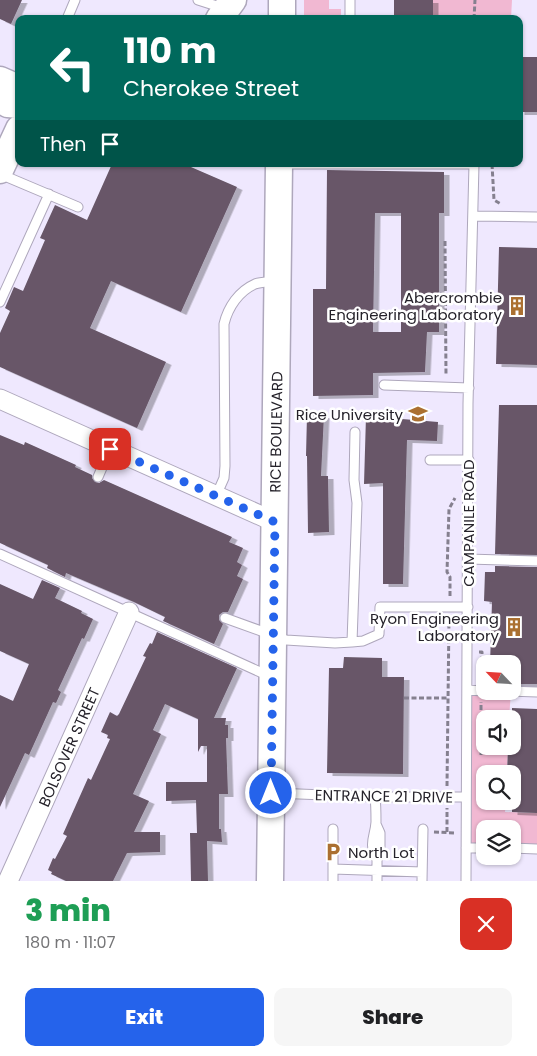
<!DOCTYPE html>
<meta charset="utf-8">
<style>
body{margin:0;font-family:Poppins,sans-serif;background:#f6f6f6;color:#202124;height:100vh;display:flex;flex-direction:column;font-size:19px;white-space:nowrap}
*{box-sizing:border-box;margin:0}
p{font-size:16px;color:#757577}
.icon{flex:none;width:28px;height:28px;fill:none;stroke:currentColor;stroke-width:2;stroke-linecap:round;stroke-linejoin:round}
.map{position:relative;height:881px;overflow:hidden}
.panel{display:flex;flex-direction:column;background:#fff;flex:1}
.panel>*{flex:none}
.hud{position:absolute;left:15px;top:15px;width:508px;height:152px;border-radius:10px;box-shadow:0 1px 4px #0004;background:#00695c;color:#fff;overflow:hidden}
.needle{width:32px;rotate:295deg}
.tools{position:absolute;left:476px;top:655px;display:grid;gap:10px}
.tools a{display:grid;place-items:center;width:45px;height:45px;border-radius:10px;background:#fff;box-shadow:0 1px 4px #0004;font-size:25px}
.pin{position:absolute;display:grid;place-items:center;width:42px;height:42px;color:#fff;margin:-21px;border-radius:10px;box-shadow:0 2px 8px #0006}
.me{position:absolute;width:55px;margin:-28px;rotate:0deg;stroke-linejoin:round;filter:drop-shadow(0 0 4px #0008)}
.turn{display:flex;align-items:center;gap:18px;height:105px;padding:0 25px;font-size:22px}
.turn .icon{width:65px;height:65px;stroke-width:2.5}
.turn b{display:block;font-size:35px;line-height:42px}
.then{display:flex;align-items:center;height:48px;padding:0 25px;background:#0003;gap:10px;font-size:19px}
.round{display:grid;place-items:center;flex:none;width:52px;height:52px;border-radius:10px;background:#f6f6f6}
.summary{display:flex;align-items:center;justify-content:space-between;height:85px;padding:0 25px}
h1{font-size:30px;font-weight:800;line-height:38px;color:#1e9e55}
.cta{display:flex;gap:10px;margin-top:auto;padding:10px 25px}
.cta a{flex:1;height:58px;border-radius:10px;background:#2563eb;color:#fff;font-size:20px;font-weight:800;line-height:58px;text-align:center}
.cta a+a{background:#f6f6f6;color:#202124}
.map>svg:first-child{display:block}
.green{fill:#f1b8d2}
.building{fill:#675767;fill-rule:evenodd;filter:url(#shadow)}
.lines{fill:none;stroke-linecap:round;stroke-linejoin:round}
.lane-casing{stroke:#aea7bc;stroke-width:11}
.street-casing{stroke:#aea7bc;stroke-width:21}
.secondary-casing{stroke:#aea7bc;stroke-width:29}
.path{stroke:#85808f;stroke-width:3;stroke-dasharray:5 2.5;stroke-linecap:butt}
.lane{stroke:#fff;stroke-width:9}
.street{stroke:#fff;stroke-width:19}
.secondary{stroke:#fff;stroke-width:26}
.route{stroke:#2563eb;stroke-width:9;stroke-dasharray:0 16.2}
.labels{text-anchor:middle;dominant-baseline:central;stroke-width:5;stroke-linejoin:round;paint-order:stroke}
.poi-label{font-size:15px;fill:#25222a;stroke:#fff;text-anchor:end}
.street-label{font-size:15px;fill:#25222a;stroke:#fff}
</style>
<div class="map">
<svg width="537" height="881" viewBox="0 0 537 881">
<defs>
<filter id="shadow"><feDropShadow dx="5.5" dy="3" stdDeviation="0" flood-color="#0004"/></filter>
</defs>
<rect width="100%" height="100%" fill="#efe8fe"/>
<path class="green" d="M304 0H329V9H341V19H304Z
M433 0H512L511 19H433Z
M467 690 511 691 509 719H485V746H508L507 774H485V801H506L505 812 537 813V848H513L512 829H485V848H466Z"/>
<path class="building" d="M0 0H22L11 24 0 19Z
M394 0H433V19H394Z
M519 57H537V112H519Z
M112 164H184L237 187 181 312 111 281 90 328 166 362 137 428 0 367V333L10 311 5 308 14 287 23 291 45 240 40 238 55 205 87 220Z
M327 170 444 172V213H439V332H427L425 372 373 373V395L313 396V289H326ZM375 213H401V332H373Z
M499 247 537 248V365L496 364Z
M499 405H537V555L495 554Z
M307 415H324L321 476H328L329 532 308 533 307 456H306Z
M366 416 438 422 437 441 407 440 403 584H383V483L364 484Z
M0 435 24 445 25 442 76 465 75 467 92 475V478L95 482 99 483 104 480 232 537 229 542 243 548 237 562 242 565 237 576 243 579 228 612H223L219 615V620L223 624 214 644 163 621 165 617 134 602 66 573 65 577 47 568 48 565 0 543Z
M495 566 537 567V684H512V664H490L492 602 484 601 485 572H495Z
M42 580 60 588 55 598 82 611 81 613 93 619 84 639 82 638 58 690 61 692 56 703 53 702 29 755 25 753 0 807V695L13 701 29 664 0 651V584L33 599Z
M157 632 237 668 214 718H226L225 725H228V738H226L228 794H219V829H221L222 842 207 841 208 881H191L190 833H197L196 800 166 801V782H207V746H201L198 752V719L165 704 153 730 161 734 133 794 149 801 134 832H160V852L127 853 113 881H66L51 874 52 872 48 870 53 858 55 859 67 836 63 834 88 778 91 780 110 739 107 738 108 735 101 732 110 712 117 716 119 714 146 657 143 656 150 643 152 644Z
M344 657 382 658V677H404L403 774 327 773 329 668H343Z
M512 708 537 709V813L512 812V774H507L508 746H512Z"/>
<g class="lines">
<g class="lane-casing">
<path id="lane" d="M198 0 223 8
M67 19 75 0
M350 19V0
M281 164H474L468 404 466 881
M0 174 78 207
M473 216 537 217
M0 302 49 194
M384 385 469 388
M430 460H469
M98 477 110 449
M216 496 224 478 225 466 224 324C228 307 239 291 255 284 261 282 269 282 275 281
M0 554 269 676
M468 559 537 561
M225 618 286 640 335 643 352 642 363 641 379 634 380 607H468
M352 642 357 503 354 480 355 432
M467 690 485 691
M505 691 537 692
M274 793 375 797H466
M375 797C376 805 376 814 376 822 375 838 368 842 377 860
M376 824 380 833V852L377 860V881
M466 848H485
M512 848 537 849
M333 869 422 872
M333 881V829
M422 881 423 829"/>
</g>
<g class="street-casing">
<path id="street" d="M0 399 275 522
M8 881 129 612"/>
</g>
<g class="secondary-casing">
<path id="secondary" d="M219 19 233 0
M282 19V0
M0 80 16 87 19 90
M0 100 8 104 19 105
M0 170 19 129
M270 881 279 164"/>
</g>
<path class="path" d="M474 19 475 0
M492 164 494 200 501 204
M445 241 446 376
M450 596V577L447 572 449 509 455 498
M479 652H482V680
M404 698H448
M481 755V702
M447 786 449 618
M434 832 455 833
M447 832V808"/>
<use href="#lane" class="lane"/>
<use href="#street" class="street"/>
<use href="#secondary" class="secondary"/>
</g>
<g class="lines">
<path class="route" d="M110 449 275 522 271 793"/>
</g>
<defs>
<g id="building-bare" transform="scale(1.5)"><path d="M-4-6H4V6H1V3H-1V6H-4ZM-2.5-4.3h1.7v1.8h-1.7ZM.8-4.3h1.7v1.8H.8ZM-2.5-1h1.7V.8h-1.7ZM.8-1h1.7V.8H.8Z" fill="#ab7031" stroke="#fff" stroke-width="2.5" paint-order="stroke"/></g>
<g id="university-bare" transform="scale(1.5)"><path d="M0-5L7-2L0 1L-7-2ZM-4 1L0 2.5L4 1V4Q0 6-4 4Z" fill="#ab7031" stroke="#fff" stroke-width="2.5" paint-order="stroke"/></g>
<g id="parking-bare" transform="scale(1.5)"><path d="M-3.5-5.5H1a3.5 3.5 0 0 1 0 7H-1V5.5H-3.5ZM-1-3.4V-.6H.8a1.4 1.4 0 0 0 0-2.8Z" fill="#ab7031" stroke="#fff" stroke-width="2.5" paint-order="stroke"/></g>
</defs>
<g fill-rule="evenodd">
<use href="#building-bare" x="517" y="306"/>
<use href="#university-bare" x="418" y="414"/>
<use href="#building-bare" x="514" y="627"/>
<use href="#parking-bare" x="333" y="852"/>
</g>
<g class="labels">
<g class="poi-label">
<text x="502" y="297">Abercrombie<tspan x="502" dy="17">Engineering Laboratory</tspan></text>
<text x="403" y="414">Rice University</text>
<text x="499" y="618">Ryon Engineering<tspan x="499" dy="17">Laboratory</tspan></text>
<text x="348" y="852" text-anchor="start">North Lot</text>
</g>
<g class="street-label">
<text transform="translate(276 432) rotate(-89)">RICE BOULEVARD</text>
<text transform="translate(468 523) rotate(-90)">CAMPANILE ROAD</text>
<text transform="translate(69 747) rotate(-66)">BOLSOVER STREET</text>
<text transform="translate(384 796) rotate(1)">ENTRANCE 21 DRIVE</text>
</g>
</g>
</svg>
<div class="tools">
<a><svg class="needle" viewBox="-14 -14 28 28"><path d="M0-13l5 13h-10z" fill="#e53935"/><path d="M0 13l5-13h-10z" fill="#757577"/></svg></a>
<a><svg class="icon" aria-label="sound" viewBox="0 0 24 24"><path d="M4 9h4l5-4v14l-5-4H4zM17 9q2 3 0 6"/></svg></a>
<a><svg class="icon" aria-label="search" viewBox="0 0 24 24"><circle cx="10" cy="10" r="6"/><path d="M15 15l6 6"/></svg></a>
<a><svg class="icon" aria-label="layers" viewBox="0 0 24 24"><path d="M12 4l9 5-9 5-9-5zM3 14l9 5 9-5"/></svg></a>
</div>
<div class="pin" style="left:110px;top:449px;background:#d93025"><svg class="icon" aria-label="arrive" viewBox="0 0 24 24"><path d="M6 21V4h12l-3 4 3 4H6"/></svg></div>
<svg class="me" style="left:271px;top:793px" viewBox="-20 -20 40 40"><circle r="17" fill="#2563eb" stroke="#fff" stroke-width="3"/><path d="M0-11L8 9 0 5-8 9z" fill="#fff"/></svg>
<div class="hud">
<div class="turn"><svg class="icon" aria-label="left" viewBox="0 0 24 24"><path d="M17 20v-9H6M10 6l-5 5 5 5"/></svg><div><b>110 m</b>Cherokee Street</div></div>
<div class="then">Then<svg class="icon" aria-label="arrive" viewBox="0 0 24 24"><path d="M6 21V4h12l-3 4 3 4H6"/></svg></div>
</div>
</div>
<section class="panel">
<div class="summary"><div><h1>3 min</h1><p>180 m · 11:07</p></div><a class="round" style="background:#d93025;color:#fff"><svg class="icon" aria-label="close" viewBox="0 0 24 24"><path d="M6 6l12 12M18 6L6 18"/></svg></a></div>
<div class="cta"><a>Exit</a><a>Share</a></div>
</section>
